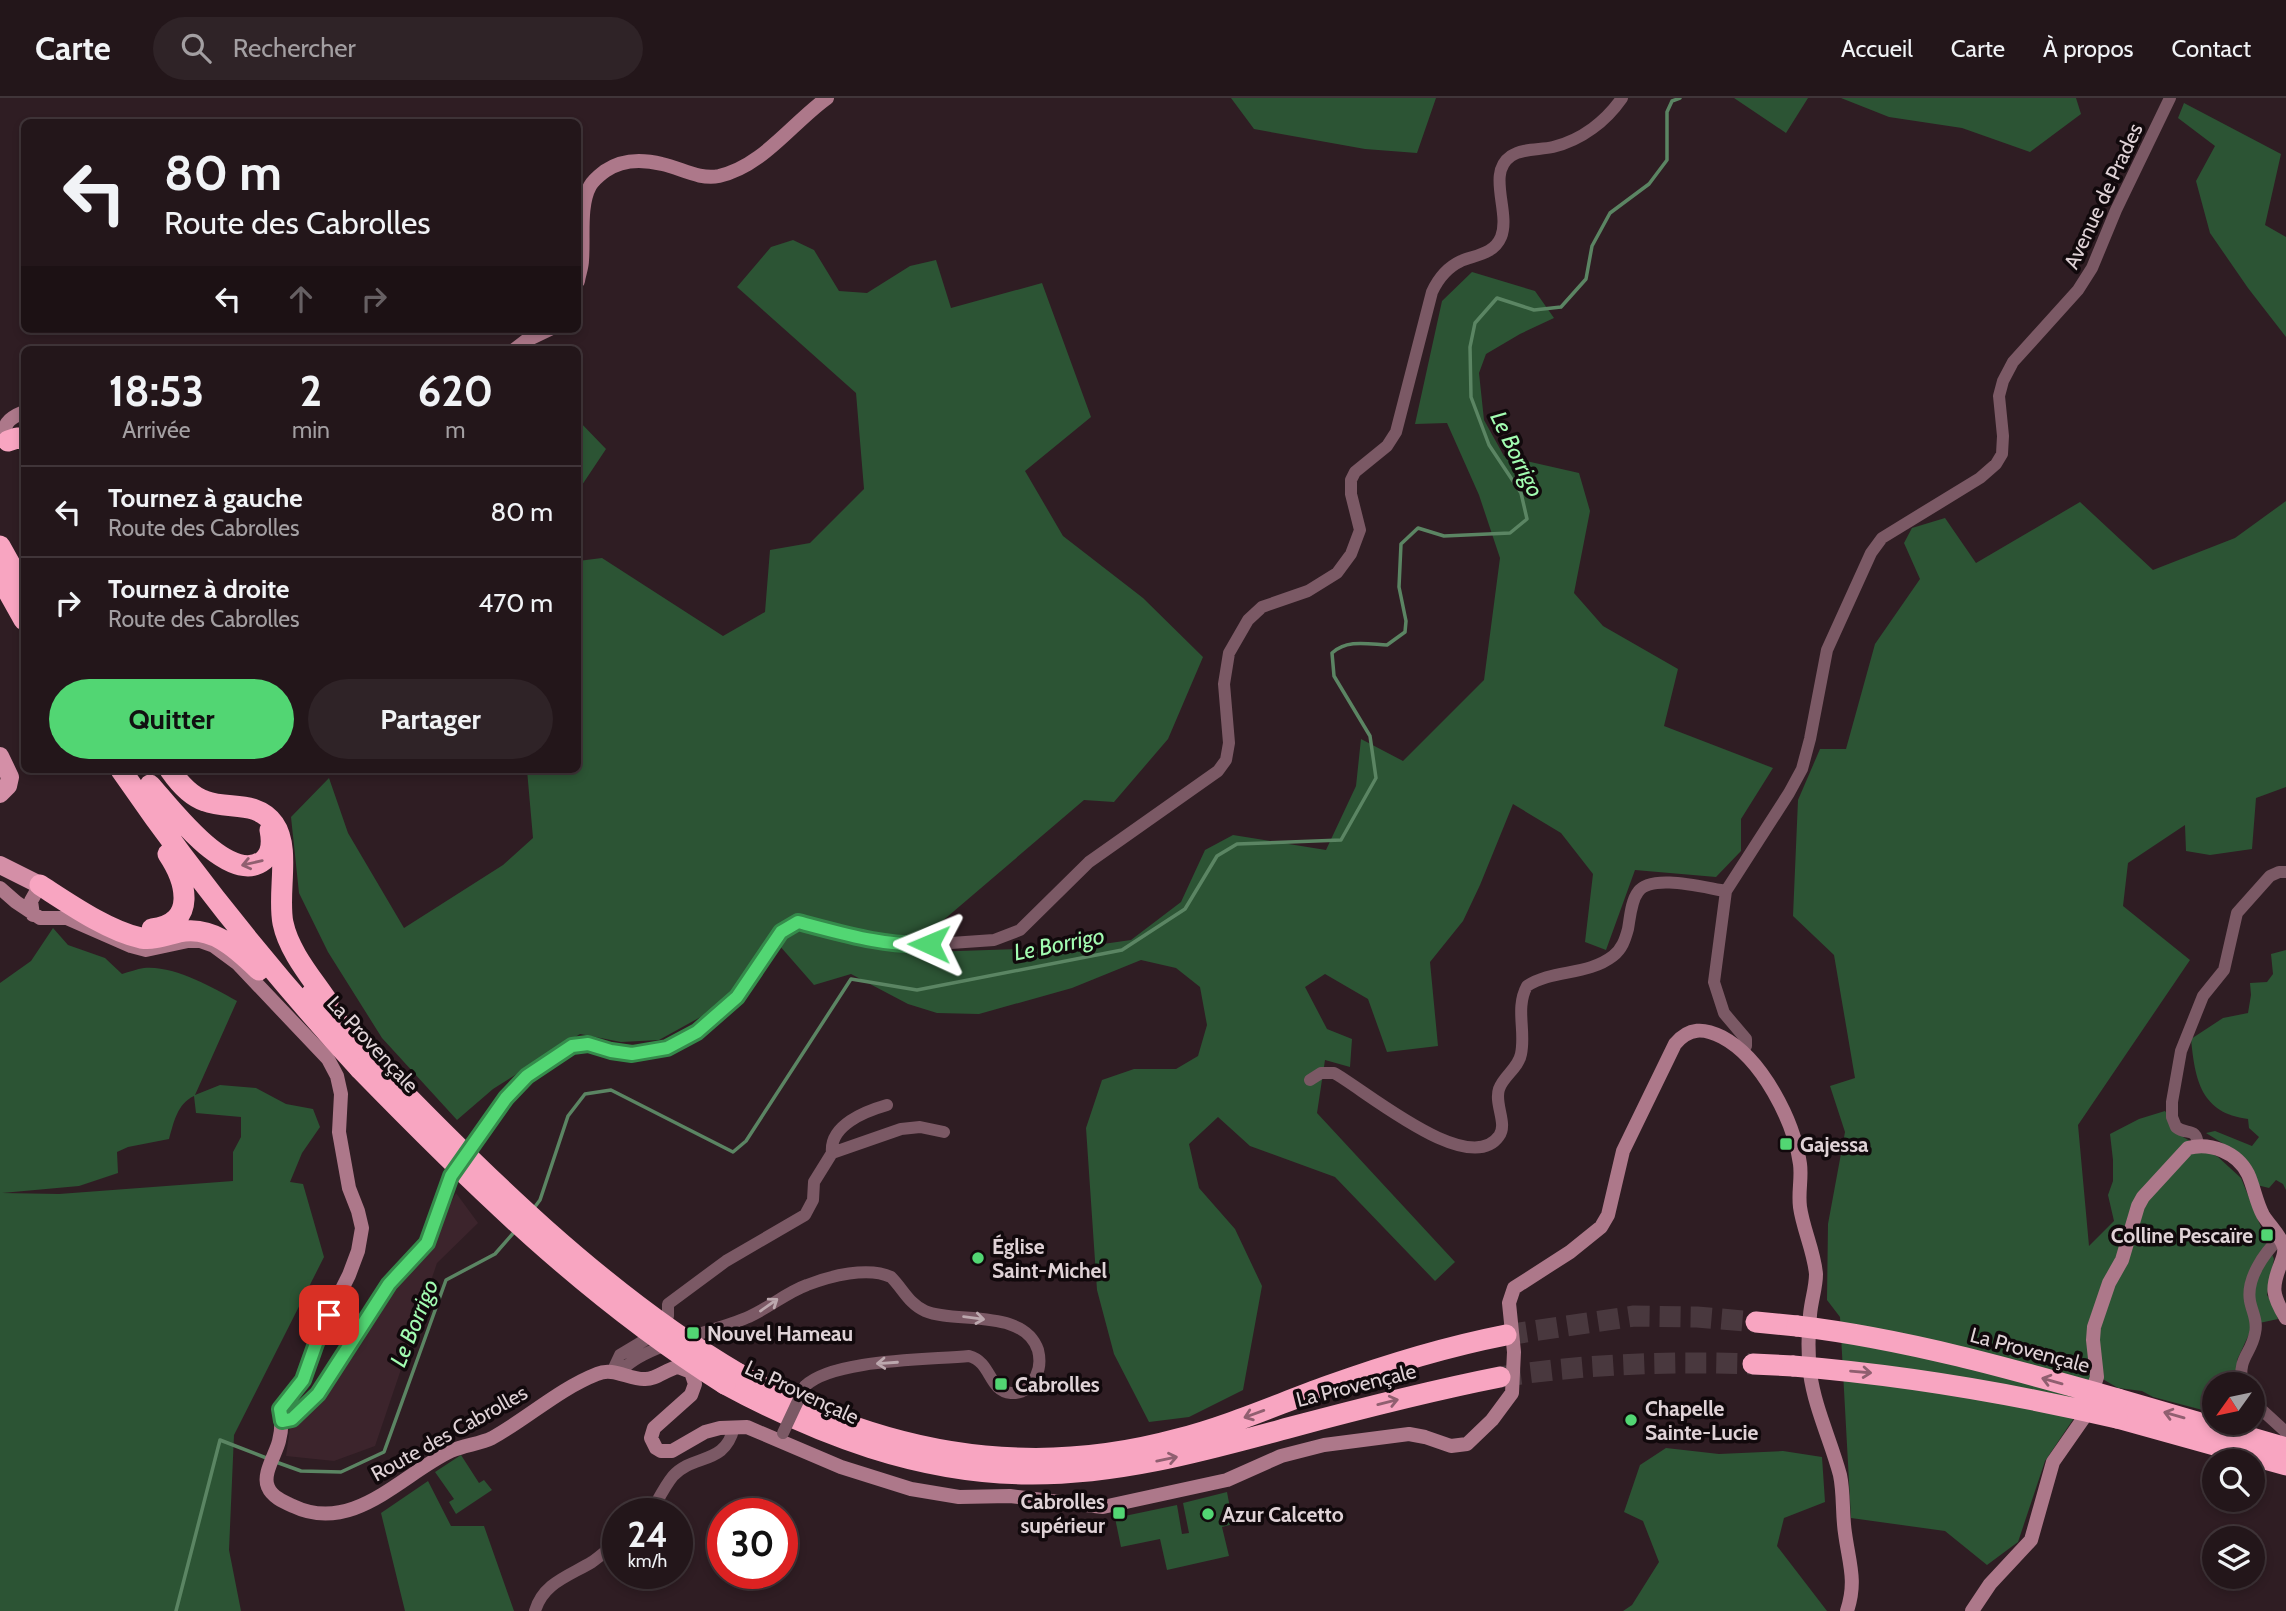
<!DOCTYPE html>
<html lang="fr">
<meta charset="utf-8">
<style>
body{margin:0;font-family:Cabin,sans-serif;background:#2f2327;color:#f1f3f6;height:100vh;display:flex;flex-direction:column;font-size:26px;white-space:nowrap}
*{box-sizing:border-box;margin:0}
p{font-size:23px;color:#a39fa2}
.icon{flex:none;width:38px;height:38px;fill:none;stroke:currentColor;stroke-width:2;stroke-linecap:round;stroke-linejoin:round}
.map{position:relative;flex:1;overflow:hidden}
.side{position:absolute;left:21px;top:248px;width:560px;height:427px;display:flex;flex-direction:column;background:#23161a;border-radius:10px;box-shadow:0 4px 10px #0003,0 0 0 2px #403539}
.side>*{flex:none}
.top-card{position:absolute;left:21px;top:21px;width:560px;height:214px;border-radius:10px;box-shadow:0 4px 10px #0003,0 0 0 2px #403539;background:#23161a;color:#f1f3f6;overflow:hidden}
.needle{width:46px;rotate:237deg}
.buttons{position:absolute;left:2202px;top:1274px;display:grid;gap:14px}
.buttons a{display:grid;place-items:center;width:63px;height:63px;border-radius:50%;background:#23161a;box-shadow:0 4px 10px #0003,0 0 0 2px #403539;font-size:35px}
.speed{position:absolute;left:602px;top:1400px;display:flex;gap:14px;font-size:35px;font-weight:700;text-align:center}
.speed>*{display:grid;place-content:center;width:91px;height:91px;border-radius:50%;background:#23161a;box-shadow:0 4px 10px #0003,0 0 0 2px #403539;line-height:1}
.speed small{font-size:18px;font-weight:400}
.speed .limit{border:10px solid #d22;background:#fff;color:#111}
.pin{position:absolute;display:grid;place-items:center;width:60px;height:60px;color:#fff;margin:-30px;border-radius:14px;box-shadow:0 4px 10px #0006}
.me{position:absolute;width:77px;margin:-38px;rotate:271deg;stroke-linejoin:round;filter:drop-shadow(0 0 5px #0008)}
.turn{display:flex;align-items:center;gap:24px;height:147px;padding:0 28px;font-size:32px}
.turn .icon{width:91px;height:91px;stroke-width:2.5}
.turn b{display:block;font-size:49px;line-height:60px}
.lanes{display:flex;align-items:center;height:66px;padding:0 28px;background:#0003;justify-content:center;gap:35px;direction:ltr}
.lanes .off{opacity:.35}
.eta{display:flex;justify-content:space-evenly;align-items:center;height:119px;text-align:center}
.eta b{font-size:42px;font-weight:800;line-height:49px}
.primary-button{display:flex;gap:14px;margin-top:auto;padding:14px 28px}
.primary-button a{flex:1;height:80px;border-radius:42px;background:#52d673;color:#111;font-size:28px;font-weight:800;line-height:80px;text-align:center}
.primary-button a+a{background:#2f2327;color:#f1f3f6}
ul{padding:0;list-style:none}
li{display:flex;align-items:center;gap:21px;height:91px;padding:0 28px;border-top:2px solid #403539}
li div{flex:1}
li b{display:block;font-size:26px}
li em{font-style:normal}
header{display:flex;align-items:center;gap:42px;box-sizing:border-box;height:98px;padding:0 35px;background:#23161a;border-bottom:2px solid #403539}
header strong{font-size:33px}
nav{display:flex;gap:38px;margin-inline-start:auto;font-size:24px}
.search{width:490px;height:63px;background:#2f2327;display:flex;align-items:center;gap:18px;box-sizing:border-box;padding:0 24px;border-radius:38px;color:#a39fa2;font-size:26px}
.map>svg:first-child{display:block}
.built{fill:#3c242c}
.green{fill:#2c5434;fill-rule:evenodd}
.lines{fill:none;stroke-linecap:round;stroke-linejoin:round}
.stream{stroke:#5b8563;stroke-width:3.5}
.highway-tunnel{stroke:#49383e;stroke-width:21;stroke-dasharray:21 10;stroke-linecap:butt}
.street{stroke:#7b5965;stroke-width:12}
.secondary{stroke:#ad788a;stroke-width:14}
.primary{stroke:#d48fa7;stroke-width:18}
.highway{stroke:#f8a5c1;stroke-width:21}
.street-bridge{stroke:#7b5965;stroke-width:12}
.highway-bridge{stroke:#f8a5c1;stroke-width:21}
.oneway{stroke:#905f70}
.oneway2{stroke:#bca8ae}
.route-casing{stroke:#358b4b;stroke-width:18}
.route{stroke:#52d673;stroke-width:12}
.poi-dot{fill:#52d673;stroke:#11090c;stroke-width:2.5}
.labels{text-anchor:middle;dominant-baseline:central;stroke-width:7;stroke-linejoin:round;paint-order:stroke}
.street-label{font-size:21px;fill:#dfd2d6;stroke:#11090c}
.poi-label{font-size:21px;font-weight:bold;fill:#dfd2d6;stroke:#11090c;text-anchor:start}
.water-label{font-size:23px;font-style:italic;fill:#a2fcb1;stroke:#11090c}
</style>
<header>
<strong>Carte</strong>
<div class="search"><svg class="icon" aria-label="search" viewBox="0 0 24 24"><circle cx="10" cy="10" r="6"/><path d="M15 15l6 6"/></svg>Rechercher</div>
<nav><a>Accueil</a><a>Carte</a><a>À propos</a><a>Contact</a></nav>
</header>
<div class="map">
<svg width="2286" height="1513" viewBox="0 0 2286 1513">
<rect width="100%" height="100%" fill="#2f1d23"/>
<path class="built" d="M456 1095 478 1125 437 1165 375 1348 334 1363 286 1358 290 1330 365 1235 430 1145Z"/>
<path class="green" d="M1231 0H1436L1417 55 1365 51 1254 31Z
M1734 0H1808L1786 35Z
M1841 0H2076L2081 16 2030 54 1962 30 1889 19Z
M2184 5 2281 56 2265 127 2286 139V239L2248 190 2210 135 2196 83 2215 48 2178 20Z
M793 142 814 152 839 193 867 195 910 168 936 162 951 210 1042 185 1091 319 1025 373 1063 438 1143 500 1203 559 1168 641 1114 704 1084 702 933 831 930 854 1082 849 1131 842 1181 804 1205 752 1233 737 1326 752 1356 688 1361 641 1403 663 1484 582 1500 460 1479 397 1447 325 1415 326 1442 203 1472 174 1535 193 1554 220 1520 236 1486 256 1479 275 1484 322 1504 358 1579 375 1590 413 1574 495 1603 528 1678 571 1664 628 1773 670 1741 721V753L1716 779 1635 772 1606 852 1585 844 1593 776 1561 735 1513 706 1480 787 1463 823 1430 864 1438 948 1387 954 1368 901 1325 876 1305 889 1327 931 1352 941 1350 969 1325 962 1317 1015 1455 1164 1435 1183 1335 1079 1250 1048 1218 1019 1189 1046 1199 1090 1235 1131 1262 1188 1243 1292 1189 1319 1149 1324 1114 1256 1097 1192 1086 1030 1102 982 1134 971H1176L1198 958 1207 927 1200 889 1176 870 1141 862 1072 890 979 916 937 915 908 906 851 876 814 887 772 839 724 906 659 942 621 944 580 936 493 991 457 1022 382 940 328 854 299 795 291 719 329 680 348 735 404 830 503 767 533 740 527 672H578V463L602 460 723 538 765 514 770 452 810 445 864 391 856 295 737 189 771 149Z
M578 322 606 351 578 393Z
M2286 403V689L2256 700 2252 751 2210 757 2186 753 2185 727 2128 765 2123 808 2190 862 2078 1027 2089 1148 2114 1123 2108 1097 2113 1083V1062L2110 1036 2139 1021 2165 1013 2183 1039 2218 1059 2241 1080 2274 1161 2267 1197 2273 1207 2278 1221 2250 1227V1234L2237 1262 2238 1286H2214V1315L2153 1299 2142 1293 2118 1290 2101 1280 2045 1363 2018 1444 1987 1467 1945 1433 1851 1420 1840 1219 1827 1202 1828 1126 1845 1034 1830 988 1855 980 1834 857 1793 818 1798 702 1820 651H1846L1875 546 1920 481 1904 445 1912 430 1945 420 1976 465 2080 404 2153 472 2235 440Z
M53 830 68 847 105 860 122 876C129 874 137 871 144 870 173 867 212 889 237 903L195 997 220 987 256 990 286 1006 313 1011 320 1029 302 1055 290 1084 303 1086 324 1159 234 1337 229 1452 241 1513H0V885L31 863ZM194 998 196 1015 241 1019V1039L233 1054V1083L59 1096 2 1095 79 1088 118 1075 117 1054 128 1049 169 1041C174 1024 177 1006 194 998Z
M2286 852V1092L2283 1086 2276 1082 2269 1090 2257 1087 2240 1056 2206 1035 2215 1033 2252 1048 2259 1039 2249 1030 2248 1021C2201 1015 2195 982 2191 941L2223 920 2248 915 2251 897 2250 885 2267 884 2273 876 2271 856Z
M1666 1350 1719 1356 1783 1353 1822 1359 1825 1404 1784 1420 1777 1448 1827 1513H1623L1632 1507 1659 1464 1643 1423 1624 1414 1640 1367Z
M461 1357 479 1385 484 1382 492 1392 456 1416 449 1404 454 1401 435 1374Z
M428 1383 451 1428H484L514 1513H405L381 1415Z
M1227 1394 1233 1426 1222 1429 1229 1458 1167 1472 1160 1441 1121 1449 1115 1420 1177 1407 1182 1436 1189 1435 1183 1405Z"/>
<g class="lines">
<path class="stream" d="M534 1110 540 1102 568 1018 585 996 611 992 733 1054 746 1043 851 881 917 892 1122 852 1185 811 1217 758 1237 746 1341 742 1376 680 1370 638 1334 578 1332 555C1347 541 1368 546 1387 547L1405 534 1406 523 1399 489 1401 446 1418 430 1444 438 1510 435 1527 421 1521 395 1489 347 1471 299 1470 249 1475 225 1497 200 1534 212 1561 209 1586 181 1592 148 1610 115 1649 86 1667 62V14L1672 3 1680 0
M276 1364 301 1373 341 1374 384 1354 446 1182 495 1156 516 1132
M176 1513 220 1342 269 1361"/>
<path class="highway-tunnel" d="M1506 1237 1634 1218 1697 1219 1756 1224
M1500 1279C1584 1266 1668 1263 1753 1266"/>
<path class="street" d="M1742 954 1746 948V941L1724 915 1714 884 1726 793 1789 695 1802 671 1810 641 1827 552 1871 455 1882 440 1980 380 1996 366 2002 356 2003 338 1999 298 2003 283 2013 264 2078 192 2092 170 2116 112 2170 0
M1310 982 1321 975H1334C1364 991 1469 1081 1499 1038 1508 1026 1494 1006 1499 991 1504 977 1518 971 1521 956 1526 933 1515 910 1527 888 1553 871 1587 878 1613 858 1622 851 1625 842 1628 831 1630 820 1631 803 1638 794 1651 775 1705 790 1726 793
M2198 1047C2196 1028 2187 1038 2176 1029L2172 1019V1004L2181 953 2203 898 2224 872 2237 815 2270 778 2279 774H2286
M832 1055C829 1027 866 1013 887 1007
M612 1274 620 1257 645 1242 668 1218V1206L726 1163 805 1117 813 1102 814 1084 832 1055 901 1031 920 1029 944 1034
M620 1275C639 1248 714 1234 746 1220 768 1211 785 1195 807 1187 830 1178 868 1168 891 1179 903 1191 909 1206 925 1213 956 1226 1024 1210 1038 1252 1040 1260 1040 1270 1036 1278 1031 1288 1024 1296 1011 1295 988 1293 992 1264 969 1258 928 1262 833 1261 805 1288
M2242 1286C2238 1258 2251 1257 2255 1235 2258 1223 2252 1214 2250 1203 2246 1181 2264 1155 2279 1141
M2252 1303 2286 1334
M282 1323 292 1321 318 1296 389 1186 427 1145 451 1078 506 1000 527 978 572 948 588 946 611 953 632 956 667 950 697 934 737 899 781 834 798 824 861 840 908 848 994 842 1020 832 1089 764 1218 673 1226 662 1229 645 1224 586 1229 555 1248 522 1262 509 1308 493 1337 475 1351 456 1360 432 1351 396V382L1355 374 1387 348 1396 334 1432 194C1438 181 1448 169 1461 163 1476 157 1494 156 1501 139 1511 114 1486 75 1511 58 1523 50 1540 52 1553 49 1582 42 1606 23 1622 0
M650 1416C657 1404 664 1389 673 1378 694 1355 725 1368 734 1329
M535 1513C543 1485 569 1478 592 1464 601 1458 609 1450 618 1443"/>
<path class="secondary" d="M578 183C579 176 582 169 582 162 584 140 579 108 590 88 594 81 600 77 605 73 622 61 642 61 662 66 681 70 699 82 719 78 763 68 792 25 827 0
M514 252 527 242 550 231
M8 343C0 327 9 320 24 314
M0 790 16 804 40 820H67L131 848 146 852 188 843H200L214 848 237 865 328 961 337 978 341 996 339 1034 349 1090 358 1113 362 1130 358 1153 349 1177 319 1237 303 1282 280 1311C282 1322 282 1332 279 1343 276 1356 262 1376 268 1389 272 1399 284 1404 293 1408 353 1437 402 1376 451 1353 464 1347 480 1346 492 1340 528 1320 559 1291 597 1276 613 1269 628 1281 644 1281 656 1282 666 1271 678 1269L691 1274 695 1286 691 1297 654 1330 651 1340 656 1350 661 1353H672L705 1334 720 1330 747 1329 841 1369 911 1391 959 1399 1010 1398 1103 1409 1227 1382 1281 1358 1324 1347 1409 1336 1425 1339 1451 1348 1467 1346 1492 1322 1512 1295 1514 1254 1509 1205 1514 1190 1570 1154 1601 1129 1608 1117 1623 1053 1675 946C1689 929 1704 930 1722 939 1762 960 1794 1023 1800 1066 1802 1080 1798 1094 1800 1109 1803 1131 1814 1153 1816 1176 1816 1190 1811 1203 1810 1217 1808 1237 1808 1256 1810 1275 1815 1311 1831 1343 1840 1377 1844 1396 1842 1416 1845 1435 1849 1465 1857 1483 1847 1513
M33 817 31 803 40 787
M1972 1513 1990 1486 2031 1442 2053 1364 2083 1321 2097 1279 2093 1242 2094 1229 2109 1185 2122 1162 2138 1108 2143 1099 2188 1050C2210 1044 2237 1054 2248 1076 2254 1089 2256 1104 2263 1117 2269 1127 2281 1138 2284 1149 2285 1154 2283 1160 2281 1165 2271 1190 2272 1197 2286 1220"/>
<path class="primary" d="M0 658 10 679 8 688 0 696
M0 767 40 787"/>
<path class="highway" d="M8 343 17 340 24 341
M0 448 24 491
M0 479 24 522
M121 672C193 777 274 877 360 971
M170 672C179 685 190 698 205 703 229 712 257 702 274 726 291 750 277 796 283 825 289 854 312 880 328 904
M150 687C170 709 230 790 264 762 273 754 272 742 270 732
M40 787C68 805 108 833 141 840 154 842 166 837 179 834 213 827 237 851 259 872
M152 831C198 825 186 783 168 756
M312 895 371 961
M1756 1224 1797 1228
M1753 1266 1793 1268
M739 1276C876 1354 1024 1383 1178 1341 1229 1328 1278 1306 1328 1288 1386 1267 1445 1249 1506 1237
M725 1286C819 1337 919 1375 1027 1376 1117 1377 1203 1353 1288 1330 1359 1311 1429 1293 1500 1279
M2118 1301 2286 1350
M2117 1320 2286 1367"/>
<path class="street-bridge" d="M783 1335 805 1288"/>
<path class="highway-bridge" d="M371 961C480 1074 604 1197 739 1276
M360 971C472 1086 588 1200 725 1286
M1797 1228C1906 1241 2012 1271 2118 1301
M1793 1268C1903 1277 2010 1295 2117 1320"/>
</g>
<defs><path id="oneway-shaft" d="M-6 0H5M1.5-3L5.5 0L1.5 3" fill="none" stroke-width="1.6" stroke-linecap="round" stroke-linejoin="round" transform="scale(1.75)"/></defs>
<g class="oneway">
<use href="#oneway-shaft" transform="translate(252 765) rotate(167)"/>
<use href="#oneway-shaft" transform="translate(1861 1274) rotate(5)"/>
<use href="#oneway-shaft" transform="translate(2052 1283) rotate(-164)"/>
<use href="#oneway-shaft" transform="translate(1388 1304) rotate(-14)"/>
<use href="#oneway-shaft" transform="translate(1254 1316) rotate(160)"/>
<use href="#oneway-shaft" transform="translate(2174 1317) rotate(-164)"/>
<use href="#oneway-shaft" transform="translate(1167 1361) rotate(-12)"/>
</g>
<g class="oneway2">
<use href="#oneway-shaft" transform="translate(769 1207) rotate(-35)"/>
<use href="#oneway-shaft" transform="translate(974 1220) rotate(7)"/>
<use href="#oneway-shaft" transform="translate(887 1265) rotate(176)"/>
</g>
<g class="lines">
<g class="route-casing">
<path id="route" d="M329 1217 319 1237 303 1282 280 1311 282 1323 292 1321 318 1296 389 1186 427 1145 451 1078 506 1000 527 978 572 948 588 946 611 953 632 956 667 950 697 934 737 899 781 834 798 824C841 835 885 849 929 846"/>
</g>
<use href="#route" class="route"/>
</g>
<g class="poi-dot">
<rect x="1779" y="1039" width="14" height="14" rx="3.5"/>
<rect x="2260" y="1130" width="14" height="14" rx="3.5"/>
<circle cx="978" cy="1160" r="7"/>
<rect x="686" y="1228" width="14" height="14" rx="3.5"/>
<rect x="994" y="1279" width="14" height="14" rx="3.5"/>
<circle cx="1631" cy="1322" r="7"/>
<rect x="1112" y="1408" width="14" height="14" rx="3.5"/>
<circle cx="1208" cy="1416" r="7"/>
</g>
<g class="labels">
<g class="street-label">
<text transform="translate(2103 98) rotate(-65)">Avenue de Prades</text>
<text transform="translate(373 946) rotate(47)">La Provençale</text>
<text transform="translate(2030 1252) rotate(15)">La Provençale</text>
<text transform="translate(1356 1287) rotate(-14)">La Provençale</text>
<text transform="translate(802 1294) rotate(25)">La Provençale</text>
<text transform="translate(449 1335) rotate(-29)">Route des Cabrolles</text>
</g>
<g class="poi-label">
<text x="1800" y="1046">Gajessa</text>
<text x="2253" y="1137" text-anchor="end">Colline Pescaïre</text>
<text x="992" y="1148">Église<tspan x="992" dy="24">Saint-Michel</tspan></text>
<text x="707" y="1235">Nouvel Hameau</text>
<text x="1015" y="1286">Cabrolles</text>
<text x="1645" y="1310">Chapelle<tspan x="1645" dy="24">Sainte-Lucie</tspan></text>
<text x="1105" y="1403" text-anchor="end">Cabrolles<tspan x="1105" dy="24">supérieur</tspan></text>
<text x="1222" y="1416">Azur Calcetto</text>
</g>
<g class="water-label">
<text transform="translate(1517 356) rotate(64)">Le Borrigo</text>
<text transform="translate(1059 846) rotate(-11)">Le Borrigo</text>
<text transform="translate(414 1225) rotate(-68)">Le Borrigo</text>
</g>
</g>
</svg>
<div class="buttons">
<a><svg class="needle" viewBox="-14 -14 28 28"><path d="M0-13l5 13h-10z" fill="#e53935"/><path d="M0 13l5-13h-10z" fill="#a39fa2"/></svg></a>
<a><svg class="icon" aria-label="search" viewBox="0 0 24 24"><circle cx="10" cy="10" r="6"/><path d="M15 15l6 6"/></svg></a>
<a><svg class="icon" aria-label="layers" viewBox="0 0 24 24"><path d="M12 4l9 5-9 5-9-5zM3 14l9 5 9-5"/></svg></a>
</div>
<div class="speed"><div>24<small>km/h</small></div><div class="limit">30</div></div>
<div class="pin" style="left:329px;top:1217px;background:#d93025"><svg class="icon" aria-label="arrive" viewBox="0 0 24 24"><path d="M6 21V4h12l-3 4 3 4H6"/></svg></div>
<svg class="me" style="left:929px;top:846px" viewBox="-20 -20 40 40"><path d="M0-17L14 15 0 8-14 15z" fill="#52d673" stroke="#fff" stroke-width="4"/></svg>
<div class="top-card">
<div class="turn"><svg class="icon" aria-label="left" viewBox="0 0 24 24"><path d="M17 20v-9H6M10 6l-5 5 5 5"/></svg><div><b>80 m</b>Route des Cabrolles</div></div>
<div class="lanes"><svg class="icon" aria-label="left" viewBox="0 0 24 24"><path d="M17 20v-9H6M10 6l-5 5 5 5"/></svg><svg class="icon off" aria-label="ahead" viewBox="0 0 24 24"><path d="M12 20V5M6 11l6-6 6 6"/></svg><svg class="icon off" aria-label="right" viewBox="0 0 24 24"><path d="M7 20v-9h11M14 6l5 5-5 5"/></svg></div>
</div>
<section class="side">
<div class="eta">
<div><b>18:53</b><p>Arrivée</p></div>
<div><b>2</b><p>min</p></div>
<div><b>620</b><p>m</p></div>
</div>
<ul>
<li><svg class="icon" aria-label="left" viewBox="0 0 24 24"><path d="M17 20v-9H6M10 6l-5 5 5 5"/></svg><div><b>Tournez à gauche</b><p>Route des Cabrolles</p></div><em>80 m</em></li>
<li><svg class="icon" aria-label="right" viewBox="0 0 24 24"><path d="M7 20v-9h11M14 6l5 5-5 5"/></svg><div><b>Tournez à droite</b><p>Route des Cabrolles</p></div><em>470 m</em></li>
</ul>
<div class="primary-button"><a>Quitter</a><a>Partager</a></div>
</section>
</div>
